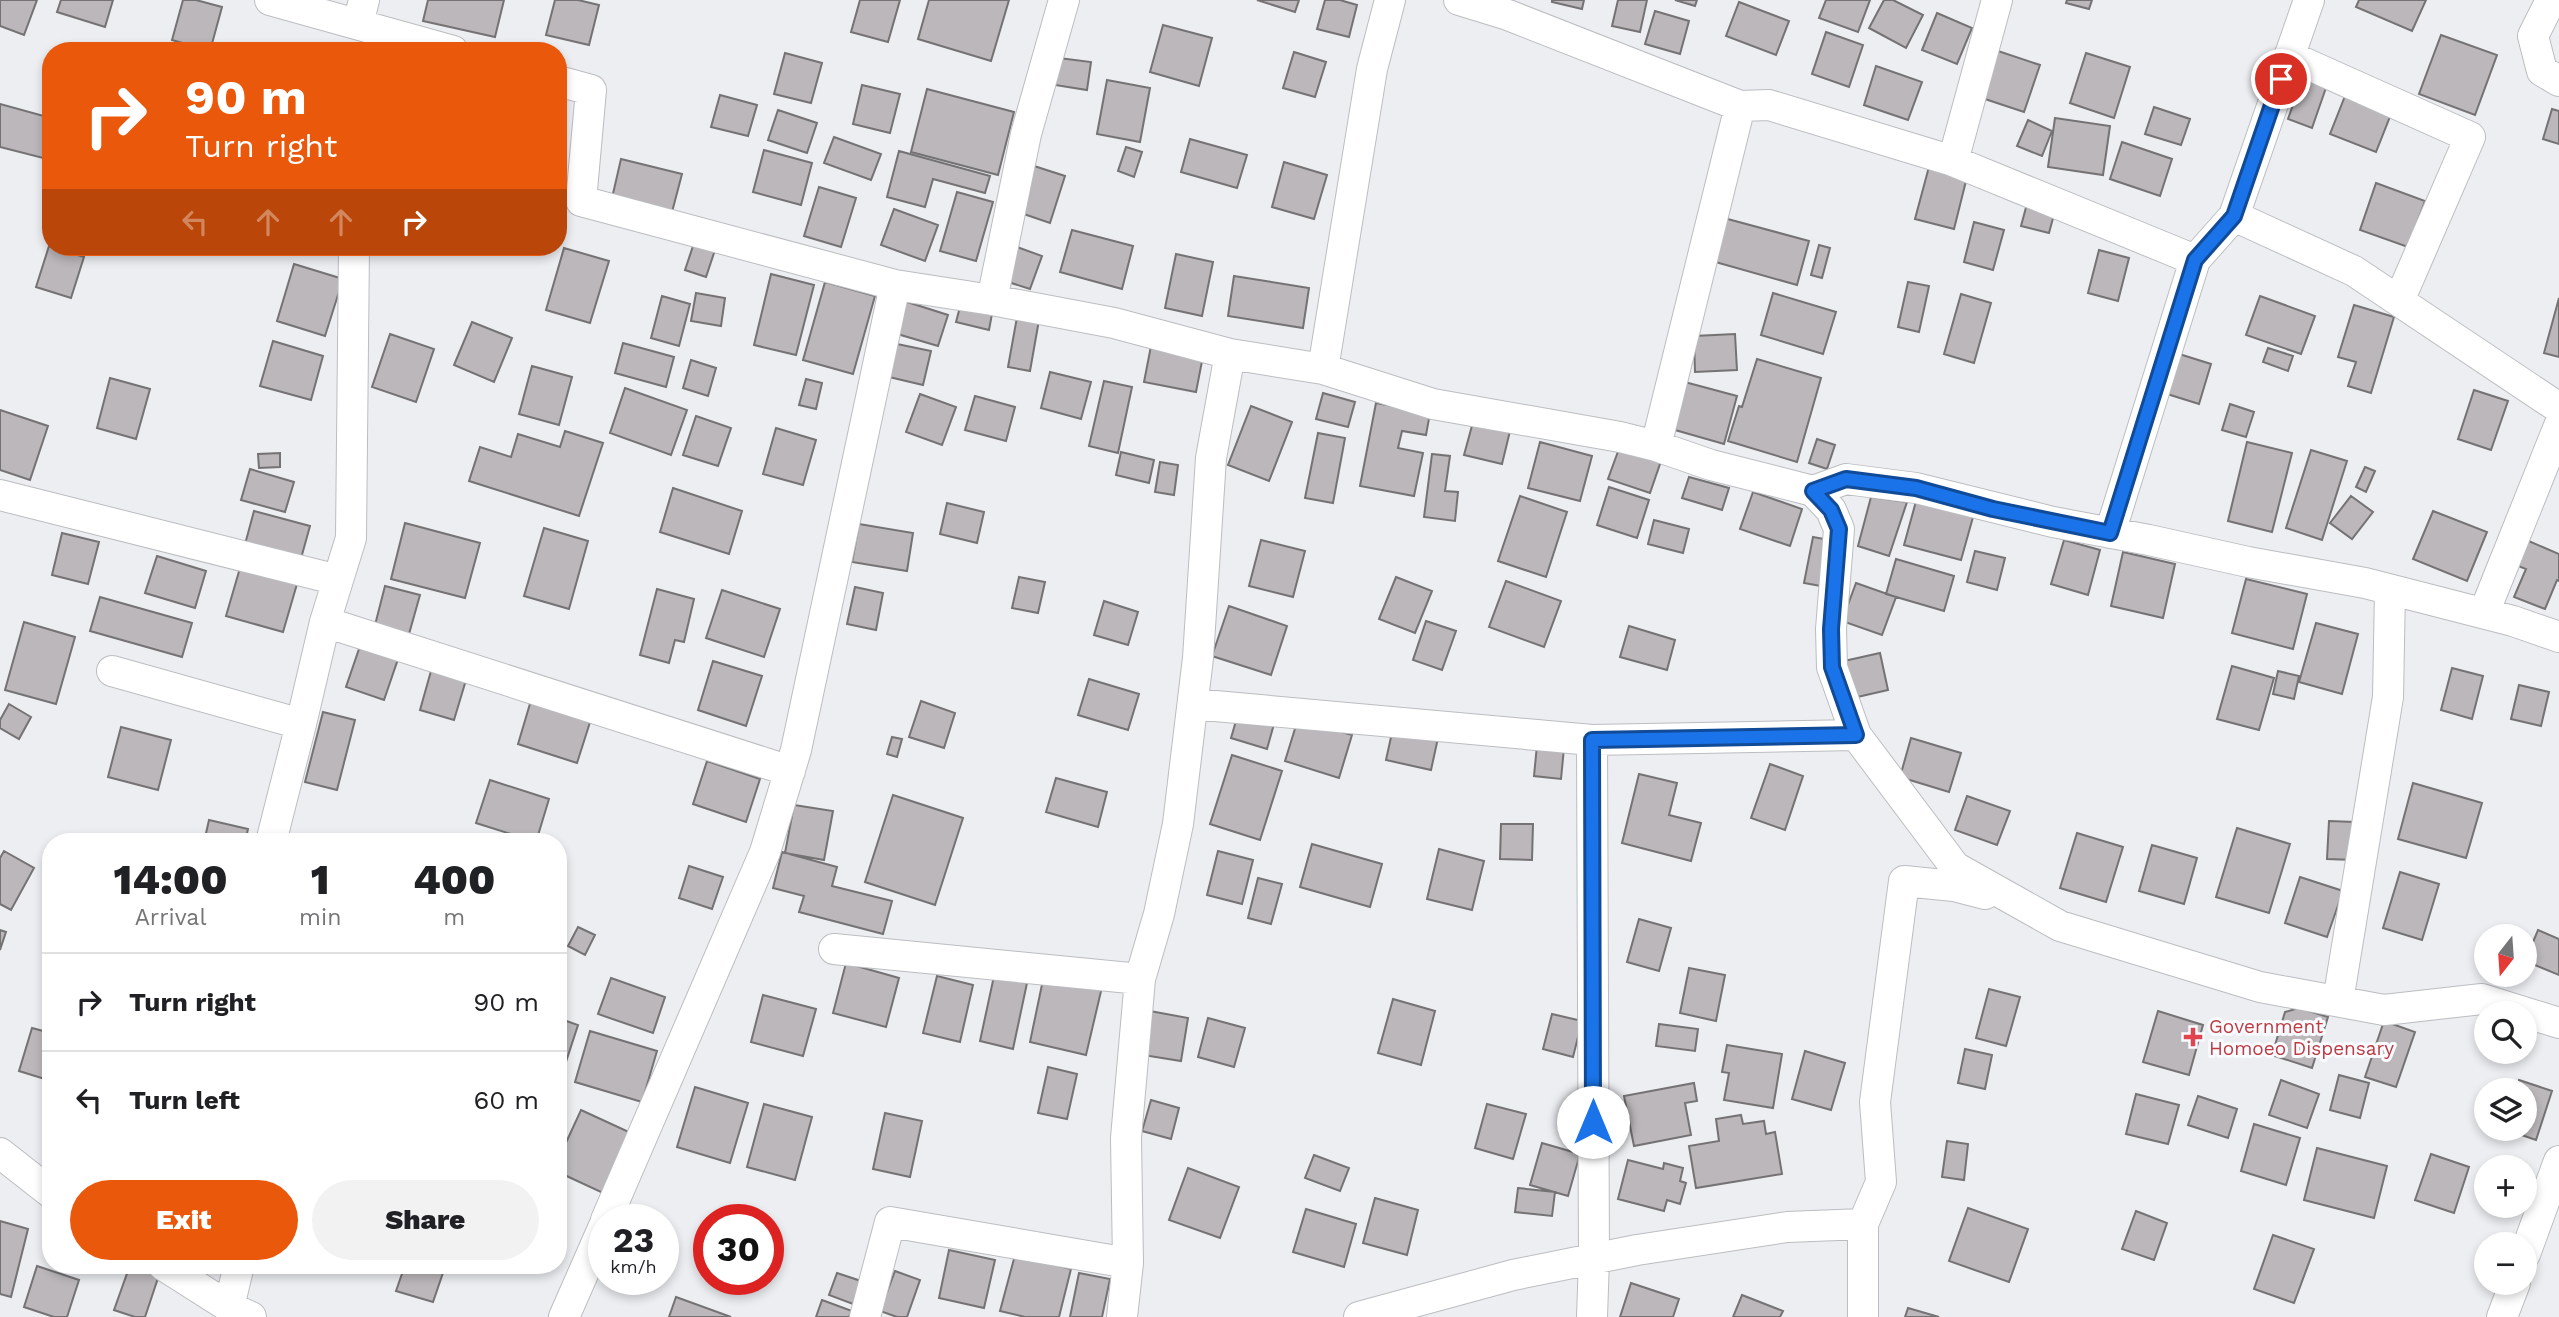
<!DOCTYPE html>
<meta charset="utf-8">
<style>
body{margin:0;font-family:"Work Sans",sans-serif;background:#f2f2f2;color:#202124;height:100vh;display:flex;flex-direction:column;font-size:26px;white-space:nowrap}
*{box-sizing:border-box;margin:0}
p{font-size:23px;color:#757577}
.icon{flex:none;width:38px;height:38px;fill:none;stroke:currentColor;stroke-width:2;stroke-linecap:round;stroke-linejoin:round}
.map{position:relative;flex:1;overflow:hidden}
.sheet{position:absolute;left:42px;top:833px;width:525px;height:441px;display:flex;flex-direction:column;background:#fff;border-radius:28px;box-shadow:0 4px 10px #0003}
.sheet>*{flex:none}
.guide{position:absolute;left:42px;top:42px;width:525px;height:214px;border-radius:28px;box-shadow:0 4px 10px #0003;background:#ea580c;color:#fff;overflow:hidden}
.needle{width:46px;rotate:197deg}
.tools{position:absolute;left:2474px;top:924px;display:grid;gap:14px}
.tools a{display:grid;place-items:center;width:63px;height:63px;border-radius:50%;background:#fff;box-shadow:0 4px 10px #0003;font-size:35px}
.speed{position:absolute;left:588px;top:1204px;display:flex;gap:14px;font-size:35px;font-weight:700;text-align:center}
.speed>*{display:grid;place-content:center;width:91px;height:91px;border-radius:50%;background:#fff;box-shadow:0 4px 10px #0003;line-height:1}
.speed small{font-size:18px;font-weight:400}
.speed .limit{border:10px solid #d22;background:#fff;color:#111}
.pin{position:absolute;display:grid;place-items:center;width:60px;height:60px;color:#fff;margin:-30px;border:4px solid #fff;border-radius:50%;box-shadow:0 2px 7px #0007}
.me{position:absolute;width:77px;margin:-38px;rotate:0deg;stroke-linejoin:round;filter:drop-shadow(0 0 5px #0008)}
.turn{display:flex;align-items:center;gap:24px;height:147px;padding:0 28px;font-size:32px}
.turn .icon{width:91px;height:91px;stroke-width:2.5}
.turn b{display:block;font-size:49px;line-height:60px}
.lanes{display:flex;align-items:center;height:66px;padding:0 28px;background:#0003;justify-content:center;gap:35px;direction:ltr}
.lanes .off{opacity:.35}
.eta{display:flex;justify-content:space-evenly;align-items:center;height:119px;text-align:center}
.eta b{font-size:42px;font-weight:800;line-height:49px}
.action{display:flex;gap:14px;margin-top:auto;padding:14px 28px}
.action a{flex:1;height:80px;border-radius:42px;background:#ea580c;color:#fff;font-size:28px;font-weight:800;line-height:80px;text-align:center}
.action a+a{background:#f2f2f2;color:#202124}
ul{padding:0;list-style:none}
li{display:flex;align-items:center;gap:21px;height:98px;padding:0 28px;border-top:2px solid #e0e0e0}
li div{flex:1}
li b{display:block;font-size:26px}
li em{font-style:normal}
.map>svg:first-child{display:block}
.building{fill:#bbb7ba;stroke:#757274;stroke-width:2}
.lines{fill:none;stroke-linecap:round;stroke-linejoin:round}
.street-casing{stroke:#bbbdc1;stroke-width:32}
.street{stroke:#fff;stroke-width:30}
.route-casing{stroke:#114b97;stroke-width:18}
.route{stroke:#1a73e8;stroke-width:12}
.health-dot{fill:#e0444e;stroke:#f9fcff;stroke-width:2.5}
.labels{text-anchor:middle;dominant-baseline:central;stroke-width:6;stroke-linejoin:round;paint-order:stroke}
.health-label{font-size:19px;fill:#be3a42;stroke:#f9fcff;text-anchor:start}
</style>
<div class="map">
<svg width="2559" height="1317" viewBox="0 0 2559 1317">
<rect width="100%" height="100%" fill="#eceef2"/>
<path class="building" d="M0 0H37L24 35 0 26Z
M61 0H113L105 27 57 12Z
M183 0H196L222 7 210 51 172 40Z
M428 0H504L495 37 423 21Z
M555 0H578L599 5 589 45 546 35Z
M860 0H900L888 42 851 32Z
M929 0H1009L991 61 918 39Z
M1257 0H1299L1295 12Z
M1325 0H1340L1357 5 1349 37 1317 29Z
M1552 0H1584L1582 9 1552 2Z
M1618 0H1647L1640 32 1612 26Z
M1675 0H1697L1695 6Z
M1826 0H1870L1858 32 1819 18Z
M1884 0H1893L1923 15 1906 48 1869 28Z
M2067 0H2092L2089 9 2066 3Z
M2359 0H2426L2412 31 2356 7Z
M1739 2 1789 21 1776 55 1726 36Z
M1655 11 1689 21 1680 54 1645 44Z
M1937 13 1972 28 1957 64 1922 50Z
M1163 25 1212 38 1199 86 1150 72Z
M1826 32 1863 45 1849 87 1812 74Z
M2441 35 2497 55 2475 115 2419 94Z
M1989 48 2040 65 2024 112 1973 95Z
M1294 52 1326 62 1315 97 1283 88Z
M785 53 822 63 811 103 774 94Z
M2086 53 2130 67 2114 118 2070 103Z
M1059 58 1091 62 1087 90 1055 85Z
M1876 66 1922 82 1908 120 1864 105Z
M2304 74 2328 82 2312 128 2288 119Z
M1107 80 1150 88 1140 142 1097 134Z
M862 85 900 94 890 133 853 124Z
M927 89 1014 112 998 175 911 152Z
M2347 91 2393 109 2376 152 2330 134Z
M720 95 757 105 748 136 711 127Z
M0 104 51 118V160L0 147Z
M2154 107 2190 119 2181 145 2145 134Z
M2552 109 2559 111V144L2543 139Z
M778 110 817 123 807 153 768 140Z
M2055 118 2110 126 2103 175 2048 167Z
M2028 120 2052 131 2042 156 2017 146Z
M834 137 881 154 871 180 824 163Z
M1190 139 1247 155 1237 188 1181 172Z
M2122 142 2172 159 2160 196 2110 179Z
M1126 147 1142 152 1134 177 1118 171Z
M764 150 812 163 801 205 753 192Z
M899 151 990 176 985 193 933 179 925 207 887 197Z
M621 159 682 174 672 212 612 198Z
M1284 162 1327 175 1314 219 1272 207Z
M1930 163 1968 173 1954 229 1915 219Z
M1031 165 1065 176 1050 223 1015 211Z
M2376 183 2425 201 2408 247 2360 230Z
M819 187 856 198 841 247 804 236Z
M957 192 993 202 976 261 940 251Z
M2028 200 2056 207 2049 233 2021 226Z
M894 209 938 225 925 261 881 245Z
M1724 218 1809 241 1797 285 1712 261Z
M1974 222 2004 230 1993 270 1964 262Z
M1072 230 1133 246 1122 289 1060 272Z
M694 243 715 250 706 277 685 270Z
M1819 245 1830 248 1822 278 1811 275Z
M49 246 84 257 71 298 36 287Z
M1017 247 1042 256 1030 289 1005 281Z
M564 248 609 261 590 323 546 310Z
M2099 250 2129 258 2118 301 2088 293Z
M1176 254 1213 262 1202 316 1165 308Z
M294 264 343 279 325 336 277 321Z
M771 274 814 285 796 355 754 345Z
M1234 276 1309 288 1303 328 1228 316Z
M825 282 875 296 853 374 803 360Z
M1908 282 1929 286 1919 332 1898 327Z
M696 293 725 298 721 326 691 321Z
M1773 293 1836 312 1823 354 1761 335Z
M1961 294 1991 303 1974 363 1944 354Z
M662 296 690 304 679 346 651 338Z
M2260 296 2315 316 2301 354 2246 335Z
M2559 298V357L2544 353Z
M904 301 948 315 938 346 894 333Z
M2354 305 2394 317 2371 393 2348 386 2356 362 2338 357Z
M960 307 992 314 989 330 956 322Z
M1017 317 1039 320 1030 371 1008 367Z
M472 322 512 338 494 382 454 365Z
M390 334 434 349 416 402 372 387Z
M1735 334 1737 370 1695 372 1694 336Z
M273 341 323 356 311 400 260 386Z
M623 343 674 357 666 387 615 373Z
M897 344 931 351 923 385 889 377Z
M1151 346 1203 356 1196 392 1144 382Z
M2268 348 2293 356 2288 371 2263 362Z
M2176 353 2211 364 2199 404 2164 393Z
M1757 359 1821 378 1797 462 1728 441 1739 406 1742 407Z
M691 360 716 368 708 396 683 388Z
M532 366 572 377 559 425 519 414Z
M1050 372 1091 382 1081 419 1041 408Z
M110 378 150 389 136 439 97 428Z
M806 379 822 383 816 409 799 405Z
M1104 381 1132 387 1118 453 1089 446Z
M1681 381 1737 396 1724 444 1668 428Z
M625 388 687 410 671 455 610 433Z
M2474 390 2508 401 2491 450 2458 439Z
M1323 393 1355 402 1348 427 1316 419Z
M920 394 956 407 942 445 906 432Z
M975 396 1015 407 1006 441 965 430Z
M1376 403 1430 413 1426 435 1402 431 1398 448 1423 453 1414 496 1360 486Z
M2230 404 2254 412 2246 437 2222 430Z
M1251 406 1292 422 1269 481 1228 465Z
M0 410 48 426 30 480 0 470Z
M696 416 731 428 718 466 683 455Z
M1473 422 1510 431 1502 464 1464 455Z
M776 428 816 440 803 485 763 474Z
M565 431 603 443 579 516 469 481 480 447 511 457 518 434 560 447Z
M1318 433 1345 438 1333 503 1305 498Z
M1817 439 1835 445 1827 469 1809 463Z
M1540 442 1592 456 1580 501 1528 488Z
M2247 442 2292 453 2272 532 2228 521Z
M1620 446 1661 461 1650 493 1608 479Z
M2311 450 2347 461 2322 540 2286 528Z
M1121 452 1154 460 1149 483 1116 475Z
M280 453V467L259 468 258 454Z
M1432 454 1450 456 1445 491 1458 492 1455 521 1424 517Z
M1160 462 1178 465 1174 495 1155 492Z
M2365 467 2375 471 2366 492 2356 487Z
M250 469 294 482 285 512 241 500Z
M1689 477 1729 488 1722 510 1682 498Z
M1609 487 1649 500 1637 538 1597 525Z
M673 488 742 511 729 554 660 532Z
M1753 492 1802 509 1790 546 1740 529Z
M1918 494 1975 510 1961 560 1904 545Z
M1520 496 1567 512 1546 577 1498 561Z
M2351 496 2373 512 2352 539 2330 523Z
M1871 497 1907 502 1889 556 1858 546Z
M947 503 984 512 977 543 940 534Z
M254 511 310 526 300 562 244 548Z
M2433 511 2487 532 2467 581 2413 559Z
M1654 520 1689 529 1683 553 1648 544Z
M405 523 480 543 465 598 391 579Z
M859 524 913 533 907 571 852 562Z
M544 528 588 541 569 609 524 596Z
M62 533 99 542 88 584 52 575Z
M1813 537 1830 540 1821 586 1804 583Z
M2524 539 2559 554V581L2557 580 2545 609 2514 597 2526 569 2513 564Z
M1261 540 1305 551 1293 597 1249 586Z
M2064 540 2100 550 2088 595 2051 584Z
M1975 551 2005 558 1997 590 1967 582Z
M2123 552 2175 564 2163 618 2111 606Z
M157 556 206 571 195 608 145 593Z
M1896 559 1954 576 1944 611 1886 594Z
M240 568 297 584 283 632 226 616Z
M1019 577 1045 582 1038 613 1012 608Z
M1396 577 1432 591 1415 633 1379 619Z
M2246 579 2307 594 2293 649 2232 633Z
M1506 581 1561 601 1544 647 1489 627Z
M1856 583 1896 597 1882 635 1842 621Z
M385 586 420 595 409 634 375 625Z
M855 587 883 593 876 630 847 624Z
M657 589 694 599 684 642 675 640 669 663 640 655Z
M722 590 780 609 764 657 706 638Z
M100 597 192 623 182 657 90 631Z
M1104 601 1138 612 1128 645 1094 635Z
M1229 606 1287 626 1271 675 1212 656Z
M1426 621 1456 631 1442 670 1413 660Z
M24 622 75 637 56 704 5 690Z
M2316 623 2358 634 2342 694 2299 682Z
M1629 626 1675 640 1667 670 1620 657Z
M360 646 398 659 384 700 346 687Z
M1880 653 1888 690 1853 698 1844 661Z
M713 661 762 676 746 726 698 710Z
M2232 666 2274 678 2259 730 2217 719Z
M2452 668 2483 676 2472 719 2441 710Z
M431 671 466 680 454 720 420 710Z
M2278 671 2299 676 2294 699 2273 694Z
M1089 679 1139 694 1128 730 1078 715Z
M2519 685 2549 692 2541 726 2511 719Z
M532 697 592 716 577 763 518 744Z
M921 701 955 713 944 748 909 737Z
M9 704 31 717 19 739 0 728V720Z
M323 712 355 720 337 790 305 782Z
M1238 714 1274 724 1267 749 1231 738Z
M1298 719 1352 735 1339 778 1285 761Z
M121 727 171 740 158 790 108 777Z
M1393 728 1438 738 1431 770 1386 760Z
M892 737 902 739 897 757 887 754Z
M1911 738 1961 753 1949 792 1900 777Z
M1537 745 1564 748 1561 779 1534 776Z
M1232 755 1282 771 1260 840 1210 824Z
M707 761 760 779 746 822 693 804Z
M1770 764 1803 776 1785 830 1751 818Z
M1639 774 1677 783 1669 815 1701 823 1691 861 1622 843Z
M1056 778 1107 792 1098 827 1046 812Z
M490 780 549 799 536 842 476 823Z
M2413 783 2482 803 2466 858 2398 839Z
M893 795 963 818 935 905 865 882Z
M1967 796 2010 811 1997 845 1955 830Z
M794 805 833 811 824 860 785 853Z
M209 820 248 829 245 842H204Z
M2329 821 2355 822 2354 860 2327 859Z
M1501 824H1533L1532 860 1500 859Z
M2237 828 2290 844 2269 913 2216 897Z
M2077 833 2123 847 2106 902 2060 888Z
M1312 844 1382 864 1370 907 1300 887Z
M2152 845 2197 858 2184 904 2139 891Z
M1439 849 1484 861 1472 910 1427 899Z
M4 851 34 868 11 910 0 904V858Z
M1218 851 1253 860 1242 904 1207 895Z
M782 852 837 867 832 886 892 901 883 934 799 912 804 896 773 888Z
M689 866 723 877 712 909 679 898Z
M2400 872 2439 884 2422 940 2383 928Z
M2300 877 2343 891 2327 937 2285 923Z
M1258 878 1282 884 1271 924 1248 918Z
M1639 919 1671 928 1659 971 1627 962Z
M578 927 595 935 585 955 568 946Z
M0 930 6 932 0 950Z
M2538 930 2559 939V975L2525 961Z
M846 963 899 978 886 1027 833 1013Z
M1689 968 1725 975 1716 1021 1680 1013Z
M1044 975 1102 987 1086 1055 1030 1042Z
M937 976 973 985 960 1042 923 1033Z
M994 976 1027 983 1013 1049 980 1041Z
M611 978 665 997 653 1033 598 1014Z
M1989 989 2020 997 2006 1046 1976 1038Z
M763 995 816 1009 803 1056 751 1042Z
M1393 999 1435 1011 1421 1065 1378 1053Z
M2299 1008 2328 1017 2312 1068 2272 1055 2285 1012Z
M1150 1011 1188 1018 1181 1061 1143 1055Z
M2158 1011 2203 1025 2189 1075 2143 1062Z
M1552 1014 1582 1021 1573 1057 1543 1049Z
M558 1018 578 1025 561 1077 558 1076Z
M1208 1018 1245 1028 1234 1067 1198 1057Z
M2384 1021 2415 1032 2396 1087 2365 1077Z
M1659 1024 1698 1029 1695 1051 1656 1046Z
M32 1028 51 1033V1081L19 1071Z
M590 1031 657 1051 642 1102 575 1082Z
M1727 1045 1782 1054 1773 1108 1724 1100 1729 1073 1722 1072Z
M1965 1049 1992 1055 1985 1089 1958 1083Z
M1805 1051 1845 1063 1831 1110 1792 1099Z
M1048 1067 1077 1074 1067 1119 1038 1113Z
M2339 1075 2369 1083 2360 1118 2330 1110Z
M2281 1080 2319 1094 2307 1128 2269 1115Z
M2519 1080 2552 1091 2536 1140 2504 1129H2525V1090H2516Z
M1694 1083 1697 1101 1685 1103 1691 1135 1634 1146 1624 1096Z
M695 1087 748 1103 730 1163 677 1147Z
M2136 1094 2179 1105 2168 1144 2126 1134Z
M2198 1096 2237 1109 2228 1138 2188 1125Z
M1151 1100 1179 1108 1171 1139 1142 1131Z
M764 1104 812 1117 795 1180 747 1167Z
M1487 1104 1526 1114 1513 1159 1475 1148Z
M581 1110 631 1133 603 1193 558 1172V1160Z
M885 1113 922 1121 910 1177 873 1169Z
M1741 1115 1743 1124 1764 1121 1766 1134 1775 1132 1782 1174 1696 1188 1689 1146 1719 1141 1716 1119Z
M2254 1124 2300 1138 2286 1185 2241 1171Z
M1947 1141 1968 1144 1964 1180 1942 1177Z
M1542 1143 1580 1154 1568 1196 1530 1185Z
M2317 1148 2387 1166 2374 1218 2304 1200Z
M2431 1154 2469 1167 2454 1213 2415 1200Z
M1314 1155 1349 1168 1340 1191 1305 1178Z
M1628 1160 1663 1169 1664 1163 1683 1168 1680 1181 1686 1183 1680 1204 1667 1200 1664 1211 1618 1199Z
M1188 1168 1239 1187 1220 1238 1169 1220Z
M1518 1188 1555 1192 1552 1216 1515 1212Z
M1375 1198 1418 1210 1407 1255 1363 1243Z
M1968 1208 2028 1229 2009 1282 1949 1261Z
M1306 1209 1356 1224 1344 1267 1293 1252Z
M2136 1211 2167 1223 2154 1260 2122 1249Z
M0 1221 28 1229 11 1297 0 1294Z
M2273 1235 2314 1249 2294 1303 2254 1289Z
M949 1250 995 1260 984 1308 939 1298Z
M1015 1255 1071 1269 1059 1317H1025L1000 1311Z
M130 1265 159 1275 145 1317H135L114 1310Z
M405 1265 445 1267 433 1302 396 1291Z
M37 1266 79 1280 67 1317H54L24 1307Z
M895 1271 920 1280 907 1317H897L880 1311Z
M837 1273 861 1281 853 1304 829 1295Z
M1079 1273 1110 1279 1102 1317H1070Z
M1631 1283 1679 1299 1673 1317H1620Z
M1742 1295 1783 1311 1780 1317H1733Z
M676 1297 731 1317H669Z
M822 1300 852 1311 849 1317H816Z
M1908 1308 1939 1317H1905Z"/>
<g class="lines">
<g class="street-casing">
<path id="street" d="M270 0 453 51
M1459 0 1508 15 1740 106 1769 105 1953 161 2195 260
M2551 0 2533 36 2542 71 2559 81
M358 24 364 0
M2289 56 2470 137 2399 301
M558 81 591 90 581 201 895 285 992 300 1114 323 1230 354
M1953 161 1997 0
M2234 216 2309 0
M992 300 1026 134 1064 0
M1323 369 1372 69 1390 0
M1656 446 1740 106
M1813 491 1846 479 1916 488 2053 522 2149 540 2248 562 2365 583 2513 621 2559 637
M0 495 338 580 325 622 301 724
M2110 533 2195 260 2234 216 2354 271 2559 408
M338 580 351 538 354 247
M2484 613 2559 426
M325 622 790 771
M112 671 301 724 271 842
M1193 704 1592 740 1856 735
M834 949 1140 979
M2338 1001 2388 697 2390 590
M0 1153 51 1193
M606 1220 765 852 796 750 895 285
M1863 1224V1317
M2525 1254 2559 1161
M163 1265 229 1307 251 1317
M229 1307 239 1265
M564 1317 604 1226
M865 1317 890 1222 1128 1263
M1122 1317 1128 1263 1126 1138 1140 979 1159 914 1178 824 1198 658 1211 458 1230 354 1323 369 1433 404 1620 437 1656 446 1711 465 1813 491 1831 510 1839 529 1831 629 1832 667 1856 735 1955 867 2060 926 2260 987 2384 1010 2482 999 2559 1023
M1359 1317 1513 1275 1637 1250 1787 1227 1863 1224 1881 1182 1875 1102 1904 881 1954 886 1985 894
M1592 1317 1594 1259 1592 740
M2502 1317 2515 1283"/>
</g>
<use href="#street" class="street"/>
</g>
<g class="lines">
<g class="route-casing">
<path id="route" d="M1593 1122 1592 740 1856 735 1832 667 1831 629 1839 529 1831 510 1813 491 1846 479 1916 488 1993 509 2110 533 2195 260 2234 216 2281 79"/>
</g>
<use href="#route" class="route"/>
</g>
<path class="health-dot" d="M2189.5 1026.5h7v7h7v7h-7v7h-7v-7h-7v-7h7z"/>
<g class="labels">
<g class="health-label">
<text x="2209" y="1026">Government<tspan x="2209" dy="22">Homoeo Dispensary</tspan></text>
</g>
</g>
</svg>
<div class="tools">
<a><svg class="needle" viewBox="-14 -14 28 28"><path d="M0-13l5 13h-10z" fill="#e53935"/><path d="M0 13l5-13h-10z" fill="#757577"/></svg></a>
<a><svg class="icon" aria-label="search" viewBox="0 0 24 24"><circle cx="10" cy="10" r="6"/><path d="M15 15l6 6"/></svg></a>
<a><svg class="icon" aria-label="layers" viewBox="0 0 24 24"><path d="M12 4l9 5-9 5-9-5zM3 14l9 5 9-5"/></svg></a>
<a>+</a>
<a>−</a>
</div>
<div class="speed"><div>23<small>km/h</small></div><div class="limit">30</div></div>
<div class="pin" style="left:2281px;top:79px;background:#d93025"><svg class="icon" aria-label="arrive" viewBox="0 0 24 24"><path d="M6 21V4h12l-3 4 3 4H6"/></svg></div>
<svg class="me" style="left:1593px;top:1122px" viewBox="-20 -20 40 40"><circle r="19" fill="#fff"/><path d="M0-13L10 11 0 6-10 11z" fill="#1a73e8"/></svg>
<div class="guide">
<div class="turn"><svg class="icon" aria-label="right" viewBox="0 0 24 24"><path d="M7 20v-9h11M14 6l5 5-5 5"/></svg><div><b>90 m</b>Turn right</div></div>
<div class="lanes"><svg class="icon off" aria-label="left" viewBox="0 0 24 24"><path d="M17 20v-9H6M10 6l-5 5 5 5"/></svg><svg class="icon off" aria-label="ahead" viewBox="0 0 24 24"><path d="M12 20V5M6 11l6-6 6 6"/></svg><svg class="icon off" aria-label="ahead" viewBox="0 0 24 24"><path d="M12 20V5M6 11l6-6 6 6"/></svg><svg class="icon" aria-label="right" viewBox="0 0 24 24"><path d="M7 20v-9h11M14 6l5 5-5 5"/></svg></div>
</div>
<section class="sheet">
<div class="eta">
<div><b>14:00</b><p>Arrival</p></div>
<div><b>1</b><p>min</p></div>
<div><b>400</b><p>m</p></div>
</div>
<ul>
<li><svg class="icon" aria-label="right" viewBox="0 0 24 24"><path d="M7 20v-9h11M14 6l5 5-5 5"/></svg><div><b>Turn right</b></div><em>90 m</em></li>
<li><svg class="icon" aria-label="left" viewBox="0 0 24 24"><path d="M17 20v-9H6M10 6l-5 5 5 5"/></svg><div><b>Turn left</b></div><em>60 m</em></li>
</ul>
<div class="action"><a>Exit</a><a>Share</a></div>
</section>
</div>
